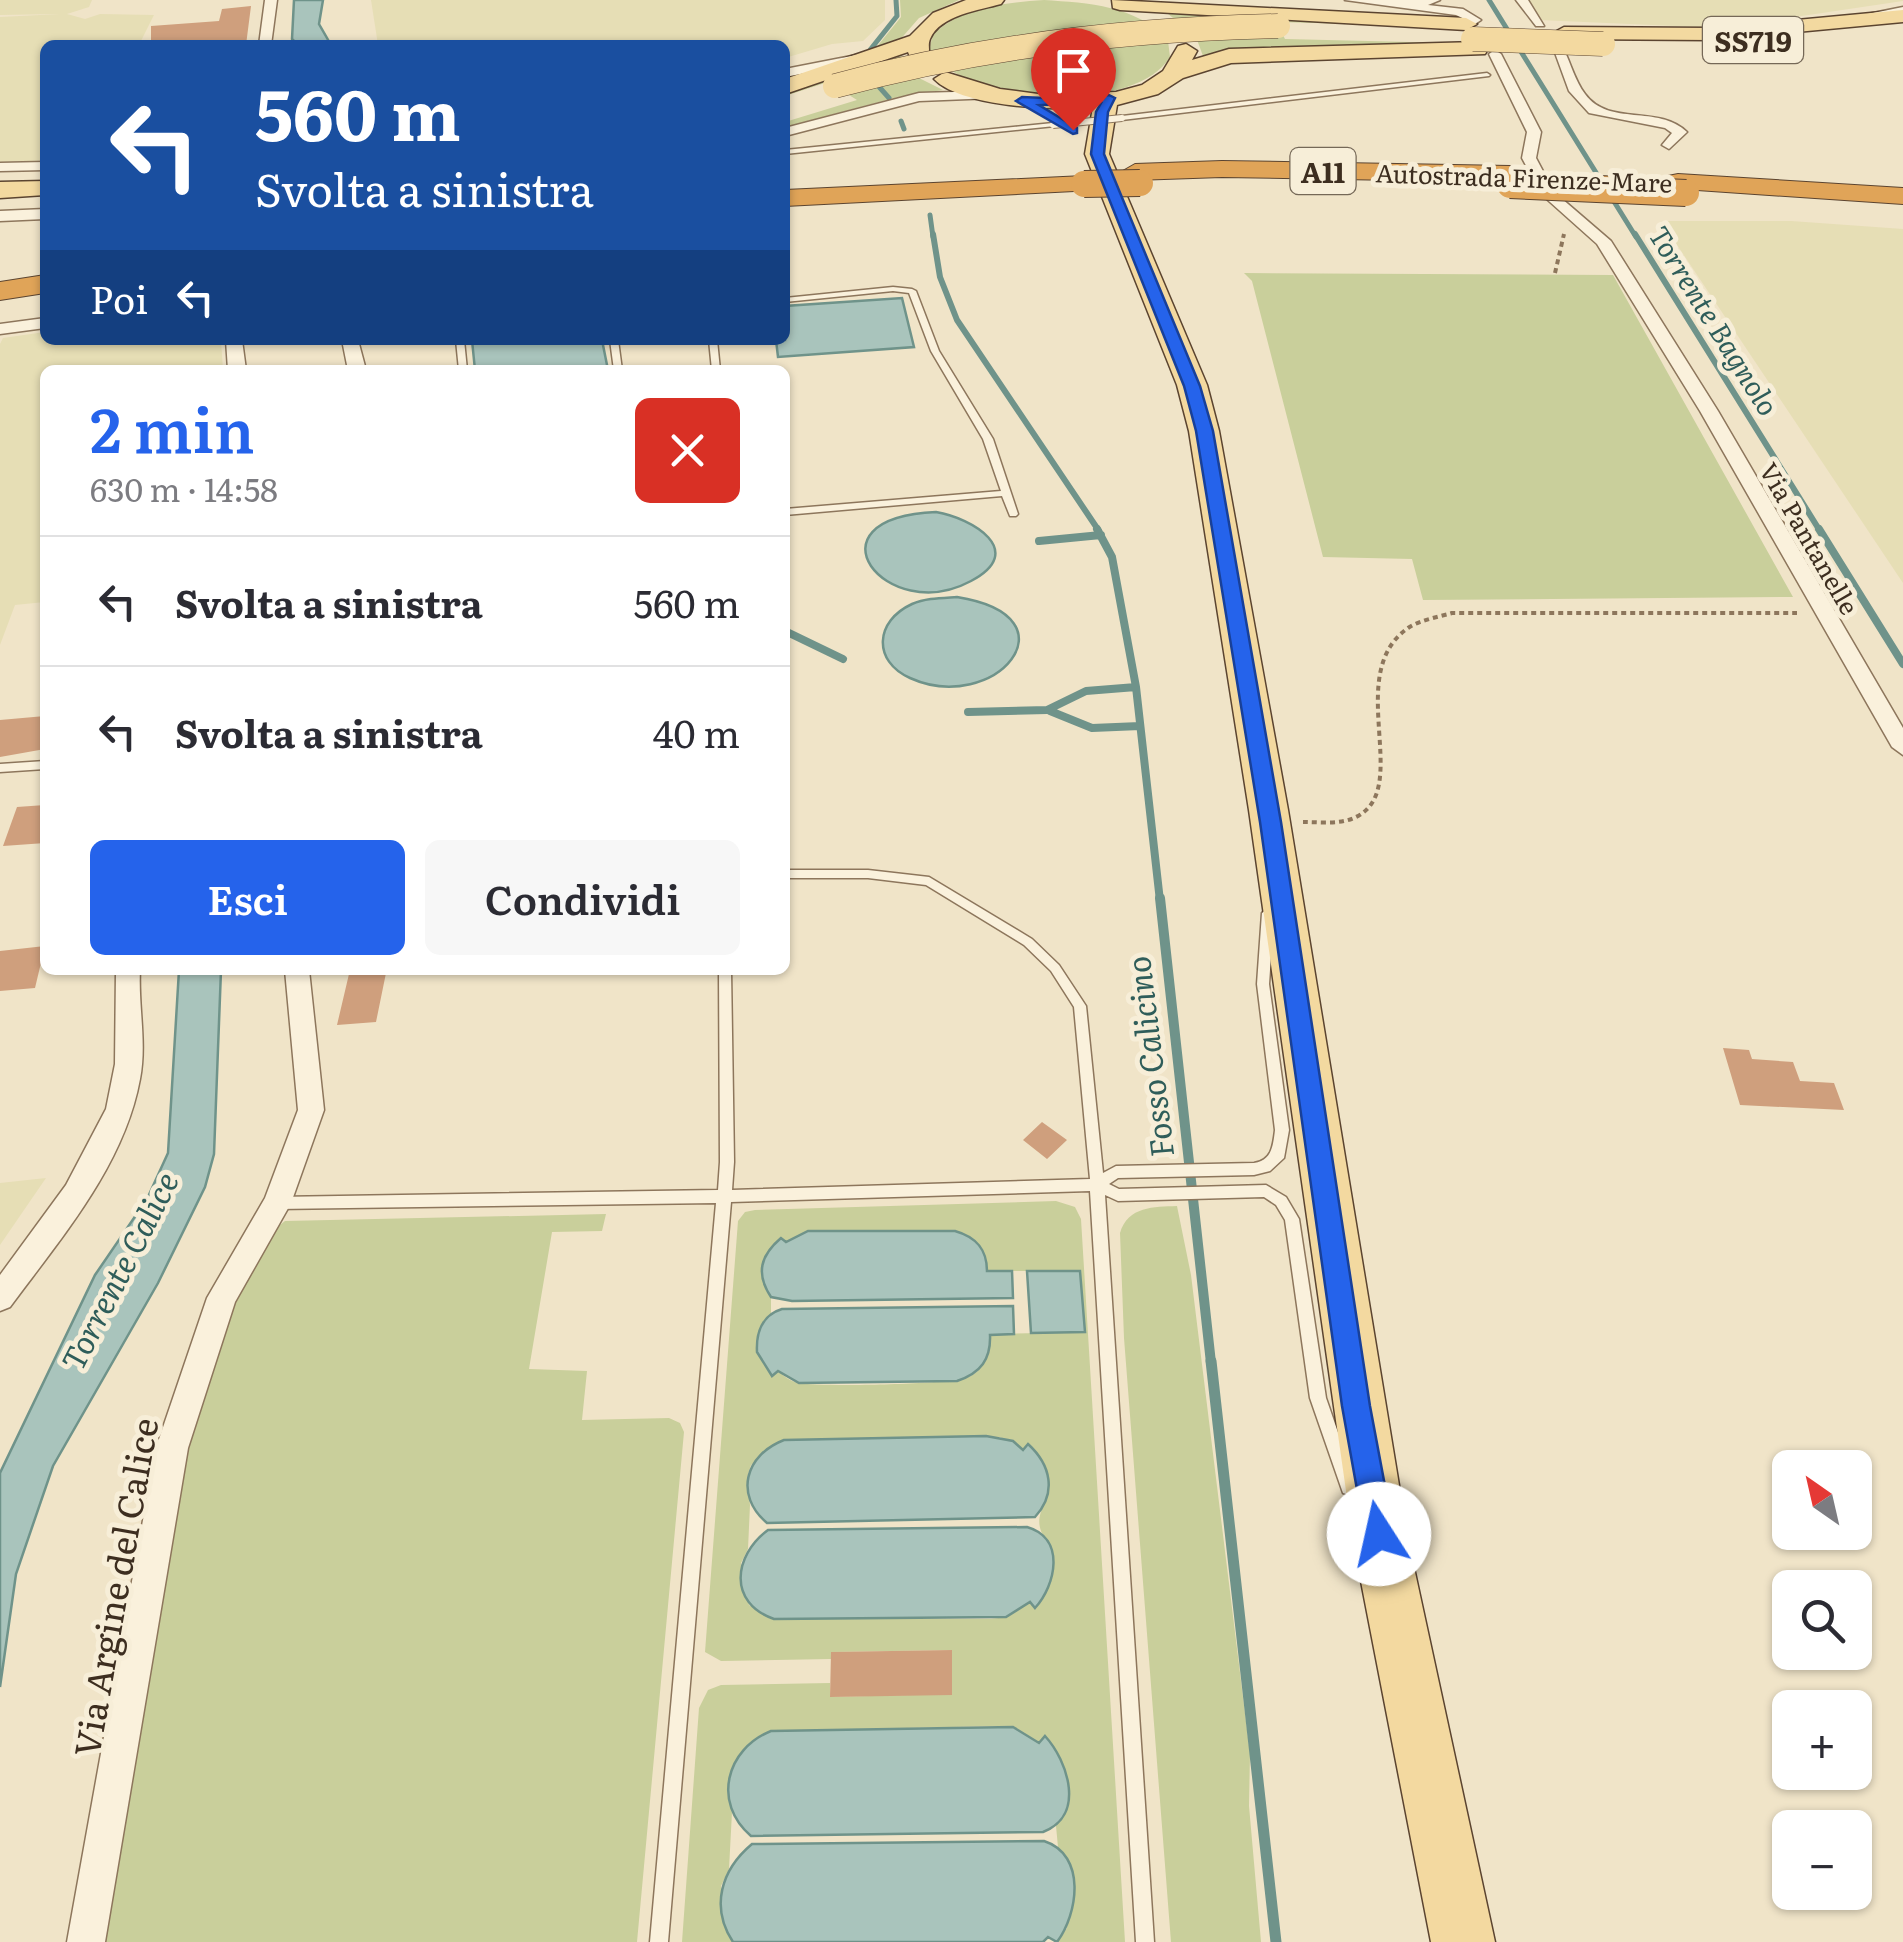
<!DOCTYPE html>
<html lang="it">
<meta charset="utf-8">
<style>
body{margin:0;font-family:Literata,serif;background:#f7f7f7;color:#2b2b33;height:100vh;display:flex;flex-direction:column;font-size:38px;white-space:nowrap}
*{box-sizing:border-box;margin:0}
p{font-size:32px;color:#7c7c81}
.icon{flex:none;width:55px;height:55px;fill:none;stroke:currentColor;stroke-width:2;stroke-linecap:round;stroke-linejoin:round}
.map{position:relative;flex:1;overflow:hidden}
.details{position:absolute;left:40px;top:365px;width:750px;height:610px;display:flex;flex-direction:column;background:#fff;border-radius:15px;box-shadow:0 2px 8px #0004}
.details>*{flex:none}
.top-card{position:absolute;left:40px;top:40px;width:750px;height:305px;border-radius:15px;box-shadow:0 2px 8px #0004;background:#1a4fa0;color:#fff;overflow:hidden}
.needle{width:65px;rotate:326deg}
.fabs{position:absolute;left:1772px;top:1450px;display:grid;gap:20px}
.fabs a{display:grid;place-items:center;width:100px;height:100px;border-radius:15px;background:#fff;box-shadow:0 2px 8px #0004;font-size:50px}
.pin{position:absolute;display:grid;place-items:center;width:85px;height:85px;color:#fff;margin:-102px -42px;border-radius:50% 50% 50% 0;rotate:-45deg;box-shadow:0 0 10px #0007}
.pin .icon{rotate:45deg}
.me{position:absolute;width:110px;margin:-55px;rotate:350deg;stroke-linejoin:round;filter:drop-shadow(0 0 8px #0008)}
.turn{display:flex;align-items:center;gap:35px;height:210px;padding:0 50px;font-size:45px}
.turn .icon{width:130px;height:130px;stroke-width:2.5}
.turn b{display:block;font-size:70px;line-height:85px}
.then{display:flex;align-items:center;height:95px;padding:0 50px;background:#0003;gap:20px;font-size:38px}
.round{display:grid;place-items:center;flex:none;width:105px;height:105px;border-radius:15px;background:#f7f7f7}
.headline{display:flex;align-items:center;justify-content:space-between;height:170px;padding:0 50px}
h1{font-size:60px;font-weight:600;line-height:75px;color:#2563eb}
.primary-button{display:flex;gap:20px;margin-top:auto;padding:20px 50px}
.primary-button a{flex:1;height:115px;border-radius:15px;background:#2563eb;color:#fff;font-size:40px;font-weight:600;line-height:115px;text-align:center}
.primary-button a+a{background:#f7f7f7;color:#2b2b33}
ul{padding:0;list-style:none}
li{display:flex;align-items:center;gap:30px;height:130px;padding:0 50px;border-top:2px solid #e1e1e2}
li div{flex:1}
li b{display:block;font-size:38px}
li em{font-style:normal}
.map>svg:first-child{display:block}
.farmland{fill:#e6deb5}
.green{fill:#c9cf9b;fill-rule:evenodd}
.water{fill:#a9c4bc;stroke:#6f938a;stroke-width:2.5}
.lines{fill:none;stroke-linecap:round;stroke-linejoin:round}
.stream-far4{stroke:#6f938a;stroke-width:5}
.stream-far3{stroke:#6f938a;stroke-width:6}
.stream-far2{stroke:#6f938a;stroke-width:8}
.stream-far1{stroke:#6f938a;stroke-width:10}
.stream{stroke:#6f938a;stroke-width:11}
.building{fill:#cf9f7d}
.service-casing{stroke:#8d765c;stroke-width:3}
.minor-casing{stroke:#8d765c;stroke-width:3}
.primary-casing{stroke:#5b4430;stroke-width:3}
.motorway-casing{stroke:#5b4430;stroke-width:2}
.path{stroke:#8d765c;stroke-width:4;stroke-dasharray:5 4;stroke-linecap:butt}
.service{fill:#faf1dc;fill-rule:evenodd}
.minor{fill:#faf1dc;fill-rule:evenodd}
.primary{fill:#f3d9a0;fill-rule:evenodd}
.motorway{fill:#e0a458;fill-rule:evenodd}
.service-bridge-casing{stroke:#8d765c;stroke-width:8;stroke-linecap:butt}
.primary-bridge-casing{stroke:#5b4430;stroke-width:25;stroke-linecap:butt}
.motorway-bridge-casing{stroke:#5b4430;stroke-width:28;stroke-linecap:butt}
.service-bridge{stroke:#faf1dc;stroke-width:6}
.primary-bridge{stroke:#f3d9a0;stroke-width:24}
.motorway-bridge{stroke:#e0a458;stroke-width:26}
.route{fill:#2563eb;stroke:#184099;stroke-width:2.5}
.labels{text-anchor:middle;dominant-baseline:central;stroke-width:10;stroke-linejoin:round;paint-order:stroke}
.far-street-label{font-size:25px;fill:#3d2e20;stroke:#f7eed8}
.shield{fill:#f7eed8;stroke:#756857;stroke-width:2.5}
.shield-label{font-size:28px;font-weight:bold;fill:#3d2e20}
.far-water-label{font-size:28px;font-style:italic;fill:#2f5d5a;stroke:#f7eed8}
.water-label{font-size:32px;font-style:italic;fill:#2f5d5a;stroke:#f7eed8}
.near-street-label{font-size:35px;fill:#3d2e20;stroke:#f7eed8}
</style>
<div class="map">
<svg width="1903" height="1942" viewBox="0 0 1903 1942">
<rect width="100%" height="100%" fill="#f0e4c8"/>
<path class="farmland" d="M0 0H92L89 7 67 14 85 19 100 14 154 15 139 45H45V160L0 163V17L60 14 0 15Z
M371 0H885V20L863 41 832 44 785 58V45H378Z
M1526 0H1903V1L1720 28 1539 20Z
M1661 221H1791L1903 229V583Z
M45 332V340H221L223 370H45V602L15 605 0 645V344L3 338Z
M46 1178 0 1245V1183Z"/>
<path class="green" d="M900 0H959L919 18 898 42 875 49 901 17Z
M1044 0C1088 3 1137 5 1168 41L1170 57C1134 116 964 105 929 50L933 34C965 6 1003 3 1044 0Z
M1167 13 1271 14 1431 26 1276 22 1285 39 1451 43 1203 56 1196 37Z
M899 53 917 77 943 90 898 97 785 127V122L857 100 828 82 785 96V91Z
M1244 273 1613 275 1793 597 1423 600 1412 559 1323 557 1252 281Z
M1056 1201 1075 1207 1081 1219 1125 1942H1057L1067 1928 1069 1865 1058 1847 1056 1826 1066 1808 1070 1788 1044 1736 1040 1744 1013 1727 998 1726 771 1731 728 1796 732 1812 729 1869 721 1886 733 1942H682L699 1708 708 1690 721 1685 830 1683V1697L952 1694 951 1650 832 1652 831 1659 721 1661 705 1652 738 1221 745 1212 755 1210ZM808 1231H955L987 1271H1080L1084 1332 990 1334C988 1352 988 1366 971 1376 956 1385 819 1387 798 1383 790 1381 784 1376 778 1371L773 1376 757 1339 771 1313V1297ZM1000 1437 1024 1450 1028 1445 1046 1501C1036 1519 1037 1529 1050 1546L1035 1607 1030 1602 1006 1617 991 1619H774L749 1605 741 1563 748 1549 750 1505 747 1478 751 1465 784 1440Z
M1177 1206 1191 1275 1250 1754 1249 1806 1261 1942H1171L1124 1338 1120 1233C1128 1206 1154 1207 1177 1206Z
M606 1214 602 1231 552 1232 529 1369 587 1371 582 1420 669 1418 680 1423 684 1432 637 1942H99L144 1681 157 1637 156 1589 177 1454 224 1322 266 1236 285 1221Z"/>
<path class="water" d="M294 0H323L319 24 331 45H298L292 39Z
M902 298 914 347 778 357 776 340H785V306Z
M472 340H602L608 370H475Z
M936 512C972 518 1028 551 971 581 886 627 801 518 936 512Z
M957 597C1081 617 994 716 910 678 872 661 875 621 912 604 926 598 942 598 957 597Z
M179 970H221L214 1154 205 1187 158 1283 53 1466 16 1574 0 1687V1473L95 1275 147 1199 168 1153Z
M808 1231H955C976 1237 987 1249 987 1271H1012L1013 1298 792 1301 771 1297C755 1273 761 1255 781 1238L786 1242Z
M1027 1271H1080L1085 1332 1031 1333Z
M1013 1306 1014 1334 990 1335C991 1359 981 1373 957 1381L799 1383 778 1371 772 1376 757 1352C756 1333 762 1315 782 1309Z
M986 1436 1013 1441 1023 1450 1028 1444C1051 1465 1057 1493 1035 1517L767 1523C734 1495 745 1455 784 1440Z
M1027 1527C1066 1538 1056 1585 1035 1608L1030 1602 1006 1617 774 1619C728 1603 733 1556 768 1530Z
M1013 1727 1039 1743 1045 1736C1068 1761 1086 1816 1043 1832L751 1836C712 1803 726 1749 771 1731Z
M1044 1841C1087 1855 1078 1914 1057 1942L1048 1937 1043 1942H733C710 1907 721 1870 752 1844Z"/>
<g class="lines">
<path class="stream-far4" d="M1489 0 1636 237
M870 50 897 16 896 0
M873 80 889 98
M901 121 904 129
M930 215 933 237"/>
<path class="stream-far3" d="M933 234 940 277 957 320 1099 531
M1635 234 1820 531"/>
<path class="stream-far2" d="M1097 529 1112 557 1136 687 1160 901
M1819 529 1903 664
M1039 541 1101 535
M785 631 843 659
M1050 711 1092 728 1140 726
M968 712 1047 710 1086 691 1136 687"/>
<path class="stream-far1" d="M1160 898 1211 1363"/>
<path class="stream" d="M1211 1361 1276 1942"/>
</g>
<path class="building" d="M251 6 246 45H151V26L219 21 222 9Z
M45 716V749L0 757V720Z
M45 805V843L3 846 17 807Z
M45 946 35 988 0 991V951Z
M386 973 376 1022 337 1025 349 974Z
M1723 1048 1749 1050 1752 1059 1793 1062 1800 1081 1834 1083 1844 1110 1740 1105Z
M1042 1122 1067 1140 1047 1159 1023 1140Z
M952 1650V1695L830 1697 831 1652Z"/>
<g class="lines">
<g class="service-casing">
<path id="service" d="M1903 7V11L1856 19 1853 17Z
M1487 73 1490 75 1489 76 1122 120 1119 118 1122 116Z
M1053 123 1056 125 1055 126 785 154V150Z
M893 287 912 289 916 291 939 351 993 439 1018 514 1016 516H1010L1002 496 785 515V509L1001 491 983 439 931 351 909 293 893 291 785 302V298Z
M456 340H464L467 370H459Z
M610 340H618L622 370H614Z
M709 340H717L720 370H712Z
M726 367H768L772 370H722Z
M45 761V769L0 772V764Z
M785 870H868L929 877 1032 939 1059 965 1086 1006 1103 1173 1116 1166 1254 1163C1272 1160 1273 1146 1275 1130L1257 984 1262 913 1268 908 1274 913 1269 984 1289 1130 1284 1158 1270 1171 1254 1175 1118 1178 1109 1184 1119 1189 1266 1185 1286 1197 1299 1219 1326 1398 1357 1487 1355 1493 1349 1495 1343 1493 1310 1398 1285 1220 1276 1205 1264 1197 1118 1201 1105 1195 1154 1942H1136L1090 1191 731 1202 668 1942H650L716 1203 277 1209 272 1207 270 1203 272 1199 277 1197 718 1190 720 1162 719 970H731L734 1162 732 1190 1090 1179 1074 1007 1051 971 1024 945 926 885 868 878H785Z"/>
</g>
<g class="minor-casing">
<path id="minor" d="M265 0H277L271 45H259Z
M1345 0H1440L1428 5 1463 9 1481 20 1475 24 1456 15Z
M1516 0H1528L1544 26H1536Z
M1495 50 1501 54 1541 132 1536 158 1554 192 1611 241 1718 411 1903 728V755L1892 747 1700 411 1597 244 1541 194 1522 158 1527 132 1489 54Z
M1554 50H1564C1571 64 1575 81 1585 94 1609 127 1658 104 1687 132L1669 149 1662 145 1672 133 1665 128 1589 113 1569 91Z
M872 52 878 56 877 59 785 77V69Z
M989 91 996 95 994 98 919 101 785 136V128L919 93Z
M45 162V170L0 171V163Z
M45 209V219L0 221V211Z
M45 318V328L0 334V324Z
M226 340H242L246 370H228Z
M342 340H358L366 370H348Z
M116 970H140C138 1006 147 1043 140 1079 124 1166 61 1238 10 1307L0 1311V1275L66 1185 106 1109 115 1064Z
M285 970H309L324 1110 291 1203 235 1302 188 1448 105 1942H67L156 1448 207 1298 265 1198 298 1110Z"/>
</g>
<g class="primary-casing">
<path id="primary" d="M966 0H1004L1001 4C980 10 940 15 930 39 927 46 931 54 928 62H912L908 52 785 94V79L910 36 933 13Z
M1112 0 1466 18 1477 24 1466 30 1120 10 1113 8Z
M1903 10V22L1711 40 1564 39 1553 33 1564 27 1711 28Z
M1477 42 1488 49 1485 54 1231 63 1183 78 1158 94 1117 105 1109 154 1207 385 1219 431 1288 810 1408 1540 1495 1942H1431L1353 1540 1249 810 1189 431 1177 385 1085 154 1093 107C1055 111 961 107 934 79L945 72 1000 89 1038 94 1116 92 1142 85 1163 71 1178 46 1186 44 1197 51 1192 60 1229 49Z
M45 181V195L0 198V182Z"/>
</g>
<g class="motorway-casing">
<path id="motorway" d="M1222 161 1510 166 1524 174 1510 182 1222 177 1135 180 1121 172 1135 164Z
M1678 174 1903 188V204L1668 188 1664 182 1668 176Z
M1084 176 1094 178 1098 184 1094 190 785 206V190Z
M45 275V293L0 300V282Z"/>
</g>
<path class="path" d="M1555 273 1564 234
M1303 822C1320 822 1340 825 1356 817 1414 789 1342 674 1408 628 1420 620 1438 617 1452 613H1797"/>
<use href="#service" class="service"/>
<use href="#minor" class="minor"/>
<use href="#primary" class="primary"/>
<use href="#motorway" class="motorway"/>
<g class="service-bridge-casing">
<path id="service-bridge" d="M1053 125 1122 118"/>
</g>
<g class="primary-bridge-casing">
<path id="primary-bridge" d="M1473 39 1603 44
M835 86C981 46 1127 29 1278 26"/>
</g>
<g class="motorway-bridge-casing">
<path id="motorway-bridge" d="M1084 184 1140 183
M1510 185 1686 193"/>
</g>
<use href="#service-bridge" class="service-bridge"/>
<use href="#primary-bridge" class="primary-bridge"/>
<use href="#motorway-bridge" class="motorway-bridge"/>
</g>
<path class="route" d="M1109 95 1115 98 1108 112 1104 154 1200 386 1213 431 1281 822 1370 1406 1394 1534 1390 1545 1379 1549 1369 1545 1365 1534 1342 1406 1260 822 1196 431 1184 386 1091 154 1096 112 1101 103 1039 105 1077 128V133L1073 134 1016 101 1022 97 1067 99Z"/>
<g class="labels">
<g class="far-street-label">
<text transform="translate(1524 177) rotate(2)">Autostrada Firenze-Mare</text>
<text transform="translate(1810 538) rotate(60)">Via Pantanelle</text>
</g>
<g class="shield">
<rect x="1703" y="17" width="100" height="46" rx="8"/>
<rect x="1290.5" y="148" width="65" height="46" rx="8"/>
</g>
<g class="shield-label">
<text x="1753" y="40">SS719</text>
<text x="1323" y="171">A11</text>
</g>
<g class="far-water-label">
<text transform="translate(1715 320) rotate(58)">Torrente Bagnolo</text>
</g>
<g class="water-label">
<text transform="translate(1148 1057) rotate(-97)">Fosso Calicino</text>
<text transform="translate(118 1270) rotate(-63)">Torrente Calice</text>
</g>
<g class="near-street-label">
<text transform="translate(114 1587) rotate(-80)">Via Argine del Calice</text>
</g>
</g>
</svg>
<div class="fabs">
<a><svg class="needle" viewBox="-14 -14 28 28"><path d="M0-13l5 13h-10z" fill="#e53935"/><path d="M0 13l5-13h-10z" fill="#7c7c81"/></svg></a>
<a><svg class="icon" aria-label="search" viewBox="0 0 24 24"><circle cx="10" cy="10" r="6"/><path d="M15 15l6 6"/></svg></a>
<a>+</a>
<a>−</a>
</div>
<div class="pin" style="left:1073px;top:130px;background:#d93025"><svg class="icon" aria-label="arrive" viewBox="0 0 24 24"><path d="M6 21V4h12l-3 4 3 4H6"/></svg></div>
<svg class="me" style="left:1379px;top:1534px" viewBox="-20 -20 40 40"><circle r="19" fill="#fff"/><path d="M0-13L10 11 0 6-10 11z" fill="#2563eb"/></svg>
<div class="top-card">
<div class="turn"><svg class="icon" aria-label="left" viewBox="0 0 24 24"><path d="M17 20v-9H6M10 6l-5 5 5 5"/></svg><div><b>560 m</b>Svolta a sinistra</div></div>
<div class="then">Poi<svg class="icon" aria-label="left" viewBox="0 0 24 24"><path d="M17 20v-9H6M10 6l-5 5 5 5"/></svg></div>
</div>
<section class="details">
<div class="headline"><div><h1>2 min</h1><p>630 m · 14:58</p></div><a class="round" style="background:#d93025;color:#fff"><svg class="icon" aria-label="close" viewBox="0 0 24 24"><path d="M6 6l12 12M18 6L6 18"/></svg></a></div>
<ul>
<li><svg class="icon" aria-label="left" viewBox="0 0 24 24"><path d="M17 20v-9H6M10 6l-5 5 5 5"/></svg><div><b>Svolta a sinistra</b></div><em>560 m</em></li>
<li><svg class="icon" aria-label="left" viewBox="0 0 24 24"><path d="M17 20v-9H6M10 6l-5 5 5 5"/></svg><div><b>Svolta a sinistra</b></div><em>40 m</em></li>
</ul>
<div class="primary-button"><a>Esci</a><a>Condividi</a></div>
</section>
</div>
